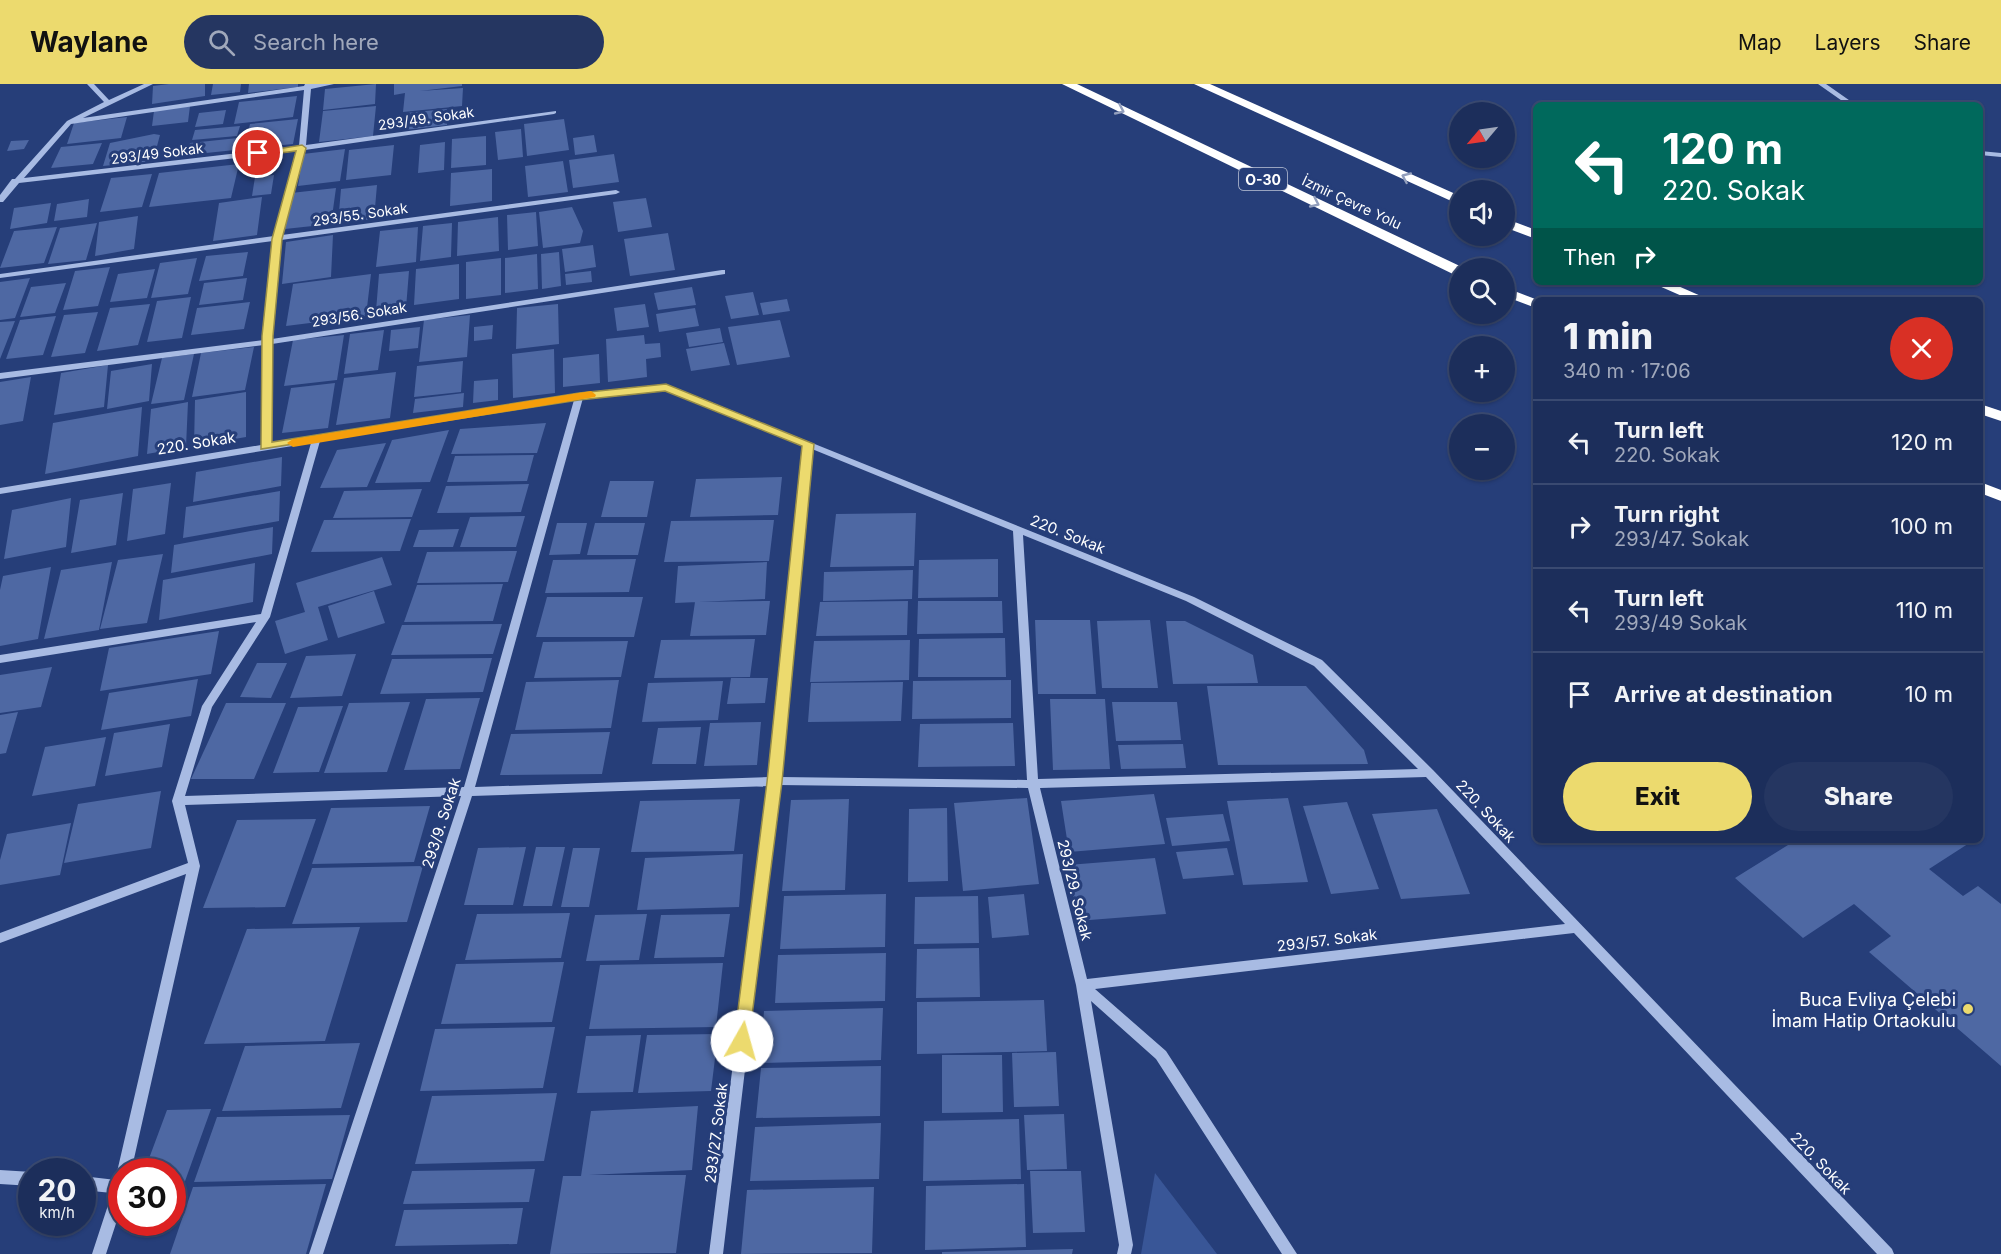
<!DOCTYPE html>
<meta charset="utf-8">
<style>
body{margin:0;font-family:Inter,sans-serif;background:#253661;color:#f1f3f6;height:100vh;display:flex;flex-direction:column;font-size:22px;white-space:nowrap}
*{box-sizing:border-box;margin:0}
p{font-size:20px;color:#a0a8bb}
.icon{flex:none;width:33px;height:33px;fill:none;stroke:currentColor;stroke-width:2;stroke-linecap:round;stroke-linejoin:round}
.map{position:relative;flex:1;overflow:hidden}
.side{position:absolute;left:1533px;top:213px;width:450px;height:546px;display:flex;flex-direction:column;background:#1c2e5b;border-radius:9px;box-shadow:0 2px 4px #0004,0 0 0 2px #3a4a71}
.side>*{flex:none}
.top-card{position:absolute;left:1533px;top:18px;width:450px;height:183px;border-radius:9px;box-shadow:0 2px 4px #0004,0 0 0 2px #3a4a71;background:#00695c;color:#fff;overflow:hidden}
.needle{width:39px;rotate:241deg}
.tools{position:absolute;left:1449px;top:18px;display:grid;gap:12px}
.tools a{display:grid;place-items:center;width:66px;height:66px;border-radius:50%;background:#1c2e5b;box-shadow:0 2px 4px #0004,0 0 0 2px #3a4a71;font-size:30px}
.speed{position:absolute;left:18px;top:1074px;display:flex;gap:12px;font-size:30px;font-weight:700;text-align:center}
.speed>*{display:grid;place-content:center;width:78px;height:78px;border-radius:50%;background:#1c2e5b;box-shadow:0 2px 4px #0004,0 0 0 2px #3a4a71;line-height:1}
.speed small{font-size:15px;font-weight:400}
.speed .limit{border:9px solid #d22;background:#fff;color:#111}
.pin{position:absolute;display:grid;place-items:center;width:51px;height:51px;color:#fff;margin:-26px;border:3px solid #fff;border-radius:50%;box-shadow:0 2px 6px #0007}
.me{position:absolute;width:66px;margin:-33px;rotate:7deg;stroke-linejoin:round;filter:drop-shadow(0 0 4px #0008)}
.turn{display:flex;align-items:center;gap:21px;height:126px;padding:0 30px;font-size:27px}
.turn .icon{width:78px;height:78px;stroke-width:2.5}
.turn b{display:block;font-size:42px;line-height:51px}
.then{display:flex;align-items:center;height:57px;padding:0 30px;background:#0003;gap:12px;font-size:22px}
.round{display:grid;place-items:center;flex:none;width:63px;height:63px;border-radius:32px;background:#253661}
.headline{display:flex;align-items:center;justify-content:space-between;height:102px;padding:0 30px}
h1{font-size:36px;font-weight:800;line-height:45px}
.cta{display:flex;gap:12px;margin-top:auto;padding:12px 30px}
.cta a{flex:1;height:69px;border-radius:36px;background:#ecda6e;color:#111;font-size:24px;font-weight:800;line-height:69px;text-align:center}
.cta a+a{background:#253661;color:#f1f3f6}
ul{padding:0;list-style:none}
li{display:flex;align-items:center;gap:18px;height:84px;padding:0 30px;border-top:2px solid #3a4a71}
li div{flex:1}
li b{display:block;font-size:22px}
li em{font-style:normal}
header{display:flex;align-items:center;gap:36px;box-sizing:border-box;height:84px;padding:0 30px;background:#ecda6e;color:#111}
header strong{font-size:28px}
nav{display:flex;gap:33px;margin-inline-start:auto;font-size:21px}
.search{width:420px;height:54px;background:#253661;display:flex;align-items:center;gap:15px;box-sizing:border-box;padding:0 21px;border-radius:33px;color:#a0a8bb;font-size:22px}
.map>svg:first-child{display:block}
.green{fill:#395697}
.building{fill:#4e68a3}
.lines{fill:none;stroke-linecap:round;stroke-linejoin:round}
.minor{fill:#a8bbe3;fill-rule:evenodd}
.highway{fill:#fff;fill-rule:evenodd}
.oneway{stroke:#929ebc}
.route{fill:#ecda6e;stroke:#998e48;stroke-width:1.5}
.slow{fill:#f59e0b}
.poi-dot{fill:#ecda6e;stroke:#263e79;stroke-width:2}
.labels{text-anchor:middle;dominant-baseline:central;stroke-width:6;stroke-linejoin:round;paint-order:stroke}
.far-street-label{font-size:14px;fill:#fff;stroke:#263e79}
.shield{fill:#263e79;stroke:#bec5d7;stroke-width:1.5}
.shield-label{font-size:14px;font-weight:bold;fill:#fff}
.street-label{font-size:15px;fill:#fff;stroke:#263e79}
.near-poi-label{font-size:18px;fill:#fff;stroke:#263e79;text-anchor:end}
</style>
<header>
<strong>Waylane</strong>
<div class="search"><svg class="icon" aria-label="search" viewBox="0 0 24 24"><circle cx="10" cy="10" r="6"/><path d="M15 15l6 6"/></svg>Search here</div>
<nav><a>Map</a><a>Layers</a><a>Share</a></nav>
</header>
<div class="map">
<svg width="2001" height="1170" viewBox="0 0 2001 1170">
<rect width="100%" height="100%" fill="#263e79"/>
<path class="green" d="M1155 1089 1217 1170H1141Z"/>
<path class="building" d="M169 0H205V12L152 20 153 2Z
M213 0H241L240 8 211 11Z
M249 0H298V3L248 9Z
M376 0 375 20 323 26 325 5Z
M394 0H462V2L420 7 463 4 462 22 403 28 405 9 394 11Z
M297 12 293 33 234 40 239 18Z
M190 22 188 38 152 42 154 27Z
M376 22 373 52 319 58 323 27Z
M447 25V41L404 46 405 29Z
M226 26 223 40 195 43 199 29Z
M127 33 121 54 67 60 74 39Z
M298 35 293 60 244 65 250 40Z
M564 35 569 66 527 72 524 40Z
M240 42 237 52 192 56 195 46Z
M521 45 523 73 498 76 495 48Z
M154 50 160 51 153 77 103 82 110 59Z
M594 51 597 68 575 71 573 54Z
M486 52V81L451 84 452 55Z
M238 54 235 66 187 71 190 59Z
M29 56 24 65 7 67 11 57Z
M445 58 444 86 418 89 420 61Z
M102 59 93 80 51 84 61 63Z
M394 61 391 91 346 96 349 66Z
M345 65 340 97 298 102 303 70Z
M614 70 619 98 573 104 569 76Z
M563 77 568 108 528 113 525 82Z
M239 80 231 114 149 123 159 89Z
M492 85V117L450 122 451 89Z
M152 90 142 123 100 128 111 94Z
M274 91 271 110 252 112 255 93Z
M377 101 374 135 338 139 341 105Z
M336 104 331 140 285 145 291 109Z
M262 113 257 151 213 157 219 119Z
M646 114 652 143 618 148 613 118Z
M89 115 87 133 54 137 57 120Z
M51 119 47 139 10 145 14 124Z
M572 123 583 147 580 159 543 164 539 128Z
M536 128 538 162 508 166 507 131Z
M138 132 134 165 95 172 99 138Z
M498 133 499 167 457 172 458 138Z
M97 139 86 176 48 180 60 144Z
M452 139 451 173 420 177 423 142Z
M57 143 44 179 0 184 14 147Z
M418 143 416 178 376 183 380 147Z
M668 149 675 186 630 192 624 155Z
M333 151 331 193 282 200 286 158Z
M593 161 596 183 565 188 562 165Z
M248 168 243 192 199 197 206 172Z
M559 168 561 202 542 205 541 170Z
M537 170 538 205 505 209V174Z
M197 174 188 210 151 214 160 179Z
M501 174V211L466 215V178Z
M459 180V215L414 221 416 185Z
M110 183 98 222 63 226 75 187Z
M155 185 147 214 110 218 118 190Z
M409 187 406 224 376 227 379 190Z
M591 187 592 198 566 201 565 190Z
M371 190 366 232 286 242 293 200Z
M30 194 15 234 0 236V198Z
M247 194 243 216 199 221 204 199Z
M66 199 55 229 20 233 31 203Z
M692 203 696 221 658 226 654 209Z
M753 208 759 231 731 235 725 212Z
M191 213 182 254 147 258 157 217Z
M787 215 790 227 763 231 760 219Z
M250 218 244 245 191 251 197 224Z
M150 220 138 261 97 267 110 224Z
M558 220 559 260 516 265 517 224Z
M645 220 649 243 617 247 614 224Z
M695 224 699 242 659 248 656 230Z
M98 228 85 269 51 273 64 231Z
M470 231 467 273 419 278 424 236Z
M56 232 43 271 6 275 20 236Z
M780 236 790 273 737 281 728 243Z
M15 237 0 275V238Z
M493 241 492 255 474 257V243Z
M420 243 418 264 389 267 391 246Z
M720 244 723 258 689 263 686 249Z
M384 246 378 286 344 290 350 250Z
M344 251 337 296 284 302 293 256Z
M644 251 645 260 660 259 661 273 646 275 647 293 608 298 606 255Z
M724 259 730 281 691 287 686 265Z
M254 263 245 306 192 313 201 269Z
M554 265 555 309 513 314 512 270Z
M194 270 184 316 151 320 162 274Z
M599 270 600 299 563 303V274Z
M463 277 461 308 414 313 417 282Z
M152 280 149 317 107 325 111 287Z
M108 281 104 323 54 331 61 289Z
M396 288 390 334 336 341 344 294Z
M31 293 23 337 0 341V298Z
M498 295V316L473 319 474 297Z
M335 299 328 344 282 349 291 304Z
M246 308V353L194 362 195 316Z
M464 309 463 323 413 329 415 315Z
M188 318 186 363 147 370 151 325Z
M142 323 138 372 45 390 53 339Z
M546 339 537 369 451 370 460 345Z
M449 346 430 398 375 399 392 356Z
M386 359 367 403 320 404 337 366Z
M534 371 527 397 447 398 455 372Z
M282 373 281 402 193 418 196 388Z
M782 393 778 431 690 433 696 395Z
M610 397H654L647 433H601Z
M171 399 165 450 127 457 133 405Z
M529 400 521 428 437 429 446 402Z
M422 405 412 433 333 434 344 407Z
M280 407 279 437 183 454 186 423Z
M123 409 116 461 71 469 80 416Z
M71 414 66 463 4 475 12 426Z
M916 429 914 482 830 483 836 430Z
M525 432 516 463H460L470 433Z
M411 435 400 467 311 468 324 436Z
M774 436 769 477 664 478 671 437Z
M557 439H587L580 470 549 471Z
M595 439H645L638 471H587Z
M273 443 272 470 171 489 174 461Z
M459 445 453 463H413L419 446Z
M517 467 508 498 417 499 427 468Z
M163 470 147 539 100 545 118 476Z
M382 473 392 501 318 523 328 556 285 570 275 537 305 528 296 499Z
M636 475 629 508 545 509 553 476Z
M998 475V513L918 514 919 476Z
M112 478 99 546 44 555 61 486Z
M767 478 765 515 675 519 678 482Z
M255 479 253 518 159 536 163 496Z
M51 483 38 555 0 562V506L3 492Z
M913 486 912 515 823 517 824 488Z
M503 500 493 537 404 538 417 501Z
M374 507 385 539 338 554 328 522Z
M547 513H643L634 553H536Z
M770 517 766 551 690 552 695 518Z
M908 517 907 551 816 552 820 518Z
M918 517H1002L1003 549 917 550Z
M1035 536H1090L1096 610H1038Z
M1150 536 1158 604H1102L1097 537Z
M1166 537H1185L1253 571 1258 599 1173 600Z
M502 540 493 570 391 571 402 541Z
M219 547 211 590 100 607 109 564Z
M1005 554 1006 593H918L919 555Z
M755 555 750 593 654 594 661 556Z
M910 556 909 596 810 598 814 557Z
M628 557 621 593 534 594 543 558Z
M356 570 342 612 290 614 306 572Z
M492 574 483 608 380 610 392 575Z
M257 579H287L271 614 240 613Z
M52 583 41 623 0 629V591Z
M731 594H768L765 619 727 620Z
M198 595 191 632 101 646 109 609Z
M619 596 611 644 515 646 526 598Z
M1011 596V634L912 635 913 597Z
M723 597 718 636 642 638 648 599Z
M903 598 901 637 808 638 811 599Z
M1207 602H1306L1364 666 1368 680 1218 681Z
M480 614 460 685 404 686 426 615Z
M1050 615H1105L1110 685 1053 686Z
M410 618 387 688 324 689 349 619Z
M1112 618H1177L1181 656 1116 657Z
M226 619H286L254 695H191Z
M343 622 319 688 273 689 298 623Z
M18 628 6 669 0 670V631Z
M761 638 757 681 704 682 710 639Z
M1013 639 1015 682 918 683 920 640Z
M170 640 162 683 105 692 114 649Z
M701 643 696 680H652L658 644Z
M610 648 602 690 500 691 511 650Z
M106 653 95 702 32 712 45 663Z
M1183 660 1186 684 1121 685 1118 661Z
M161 707 151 764 64 779 78 720Z
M1154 710 1165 760 1069 768 1061 717Z
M1027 714 1039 800 963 807 954 719Z
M1288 714 1308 798 1243 801 1227 717Z
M740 715 734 767 631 768 640 717Z
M849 715 845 806 782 807 791 716Z
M1347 718 1379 805 1331 810 1303 722Z
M430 722 414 778 312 780 331 724Z
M947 724 948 797 908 798 909 725Z
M1437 725 1470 810 1401 815 1372 730Z
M1223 730 1230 757 1172 762 1166 734Z
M316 735 285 823 203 824 237 736Z
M71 739 60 791 0 801V776L7 750Z
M1796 756H1974L1929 785 1963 812 1978 802 2001 820V982L1869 868 1891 852 1854 820 1803 854 1735 794Z
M526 763 513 821H464L478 764Z
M536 763H565L552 822H523Z
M573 764H600L589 823H561Z
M1227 764 1234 791 1183 795 1176 768Z
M743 770 739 823 637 826 645 774Z
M1155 774 1166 830 1077 837 1068 781Z
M423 782 407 838 292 840 312 784Z
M886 810 885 863 780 865 784 812Z
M1024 810 1029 851 992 854 988 813Z
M978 812 979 859 914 860 915 813Z
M570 829 561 874 465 876 477 830Z
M647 830 639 876 586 877 595 831Z
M730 830 724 873 654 874 661 831Z
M360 843 325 957 204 960 247 845Z
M979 864 980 913 916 914 917 865Z
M886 869 885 917 775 919 778 871Z
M564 878 552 938 441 940 456 880Z
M723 879 716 943 589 945 600 881Z
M1044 916 1047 967 917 970V918Z
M883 924 881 976 760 979 764 927Z
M555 943 543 1004 420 1007 435 945Z
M718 950 711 1007 638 1009 647 951Z
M641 951 633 1008 577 1009 586 952Z
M360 959 341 1024 222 1027 245 962Z
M1056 968 1059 1022 1014 1023 1012 969Z
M942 971H1002L1003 1028 942 1029Z
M881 982 880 1032 756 1034 761 984Z
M557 1009 544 1077 415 1080 432 1012Z
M698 1022 692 1086 589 1091H686L676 1169 550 1170 563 1092H581L591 1027Z
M211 1025 184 1100H172V1088H144L167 1026Z
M1064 1030 1067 1085 1027 1086 1024 1031Z
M350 1031 332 1095 194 1098 217 1033Z
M1019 1035 1021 1095 923 1097 924 1037Z
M881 1039 879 1095 750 1097 755 1043Z
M535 1085 529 1118 403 1120 412 1087Z
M1030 1087H1081L1085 1148 1033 1149Z
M326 1100 306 1170H170L193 1103Z
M1024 1100 1026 1163 925 1166 926 1102Z
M874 1103 872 1169 741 1170 747 1106Z
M523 1124 517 1160 395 1162 404 1126Z
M1073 1165 1072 1170H942V1168Z"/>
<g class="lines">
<path class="minor" d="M87 0H94L109 16 144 0H153L83 34 304 2 305 0H334L311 5 306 61 556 27V29L554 30 305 66 282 151 616 106 620 108 616 110 281 156 272 255 722 186H725V190L272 260 271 360 579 309 666 300 1194 513 1322 576 1433 686 1892 1165 1894 1170H1877L1574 849 1095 905 1166 967 1297 1170H1282L1156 975 1091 917 1133 1161 1131 1170H1117L1119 1161 1076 901 1028 704 779 701 723 1170H709L768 702 472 712 323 1170H309L461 712 185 721 200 782 131 1088H122V1121L106 1170H92L112 1109 82 1106V1092L116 1096 119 1093 117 1088 186 790 0 859V849L188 779 172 717 202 622 256 538 0 579V571L261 530 311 359 0 410V404L261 361 264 261 0 295V289L264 256 273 157 0 194V190L274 152 298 67 19 99 3 118H0V111L12 95H15L67 37 104 18ZM304 6 299 62 24 94 71 40ZM665 306 803 362 769 693 475 703 583 314ZM574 316 464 703 185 712 212 623 270 533 320 357ZM812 365 1013 447 1027 696 780 693ZM1023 451 1186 517 1314 582 1418 685 1038 695ZM1426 693 1565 840 1087 895 1040 704Z
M1818 0H1826L1856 21H1848Z
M1980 67 2001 69V73L1980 71Z
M0 1086 32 1088V1102L0 1100Z"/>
<path class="highway" d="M1062 0H1077L1464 184H1460V192L1455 191Z
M1194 0H1210L1460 112V121Z
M1504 134 1536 146V155L1504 143Z
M1650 198H1669L1710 216H1691Z
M1504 203 1538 216H1536V224L1504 212Z
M1980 320 2001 327V337L1980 330Z
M1980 398 2001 406V417L1980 409Z"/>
</g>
<defs><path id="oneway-chevron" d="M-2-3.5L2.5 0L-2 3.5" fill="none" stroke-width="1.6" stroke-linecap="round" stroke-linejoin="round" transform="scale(1.5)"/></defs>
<g class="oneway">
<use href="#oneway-chevron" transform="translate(1120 26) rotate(25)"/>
<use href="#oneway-chevron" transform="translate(1406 93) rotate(-156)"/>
<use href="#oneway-chevron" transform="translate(1315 119) rotate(25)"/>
</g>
<path class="route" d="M302 61 306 64 282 155 273 252 272 358 579 309 666 300 814 360 782 698 748 963 742 965 737 963 734 957 767 698 802 362 665 307 579 316 261 365 262 252 272 155 296 67 258 72 253 69Z"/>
<path class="slow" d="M591 307 596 311 595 313 293 363 287 359 293 355Z"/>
<circle class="poi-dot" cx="1968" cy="925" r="6"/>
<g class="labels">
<g class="far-street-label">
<text transform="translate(426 34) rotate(-8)">293/49. Sokak</text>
<text transform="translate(157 69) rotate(-7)">293/49 Sokak</text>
<text transform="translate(1352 118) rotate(25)">İzmir Çevre Yolu</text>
<text transform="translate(360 130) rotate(-8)">293/55. Sokak</text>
<text transform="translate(359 230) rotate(-9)">293/56. Sokak</text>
</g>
<rect class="shield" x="1239" y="84" width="48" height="22" rx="4.5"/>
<g class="shield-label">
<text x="1263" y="95">O-30</text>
</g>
<g class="street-label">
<text transform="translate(196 359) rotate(-9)">220. Sokak</text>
<text transform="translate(1068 450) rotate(22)">220. Sokak</text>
<text transform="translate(1486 727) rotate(47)">220. Sokak</text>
<text transform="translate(441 739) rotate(-72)">293/9. Sokak</text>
<text transform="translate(1075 806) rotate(76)">293/29. Sokak</text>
<text transform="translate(1327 856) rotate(-7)">293/57. Sokak</text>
<text transform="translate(716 1049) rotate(-83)">293/27. Sokak</text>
<text transform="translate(1821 1079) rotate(46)">220. Sokak</text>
</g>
<g class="near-poi-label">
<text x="1956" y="915">Buca Evliya Çelebi<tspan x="1956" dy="21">İmam Hatip Ortaokulu</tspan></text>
</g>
</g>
</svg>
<div class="tools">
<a><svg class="needle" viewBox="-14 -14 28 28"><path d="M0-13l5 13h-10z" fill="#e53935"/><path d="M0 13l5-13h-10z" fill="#a0a8bb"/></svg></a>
<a><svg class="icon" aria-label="sound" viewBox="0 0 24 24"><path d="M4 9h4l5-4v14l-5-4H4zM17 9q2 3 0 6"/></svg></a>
<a><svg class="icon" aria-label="search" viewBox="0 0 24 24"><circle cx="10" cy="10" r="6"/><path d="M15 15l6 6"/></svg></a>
<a>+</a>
<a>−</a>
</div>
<div class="speed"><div>20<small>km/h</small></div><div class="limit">30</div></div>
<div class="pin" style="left:258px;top:69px;background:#d93025"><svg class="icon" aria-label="arrive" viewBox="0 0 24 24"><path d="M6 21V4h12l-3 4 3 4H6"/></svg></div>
<svg class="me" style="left:742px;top:957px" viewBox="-20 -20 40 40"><circle r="19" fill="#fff"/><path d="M0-13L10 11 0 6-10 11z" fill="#ecda6e"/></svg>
<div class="top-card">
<div class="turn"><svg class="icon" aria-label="left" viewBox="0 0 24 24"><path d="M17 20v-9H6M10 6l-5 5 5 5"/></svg><div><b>120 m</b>220. Sokak</div></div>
<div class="then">Then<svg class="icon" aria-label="right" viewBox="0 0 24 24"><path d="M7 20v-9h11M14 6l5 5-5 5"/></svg></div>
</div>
<section class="side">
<div class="headline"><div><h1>1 min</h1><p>340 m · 17:06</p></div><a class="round" style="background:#d93025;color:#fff"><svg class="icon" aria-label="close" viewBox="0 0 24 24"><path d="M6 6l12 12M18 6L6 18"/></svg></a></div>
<ul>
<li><svg class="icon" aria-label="left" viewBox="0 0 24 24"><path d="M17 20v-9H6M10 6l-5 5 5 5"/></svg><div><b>Turn left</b><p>220. Sokak</p></div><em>120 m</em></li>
<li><svg class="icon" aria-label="right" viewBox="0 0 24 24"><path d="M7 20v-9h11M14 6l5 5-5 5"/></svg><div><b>Turn right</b><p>293/47. Sokak</p></div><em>100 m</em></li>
<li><svg class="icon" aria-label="left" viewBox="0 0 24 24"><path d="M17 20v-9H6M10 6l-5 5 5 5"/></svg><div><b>Turn left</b><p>293/49 Sokak</p></div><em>110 m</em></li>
<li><svg class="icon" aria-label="arrive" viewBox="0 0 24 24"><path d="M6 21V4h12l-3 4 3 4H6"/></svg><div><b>Arrive at destination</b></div><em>10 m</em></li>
</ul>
<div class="cta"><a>Exit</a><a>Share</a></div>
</section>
</div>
